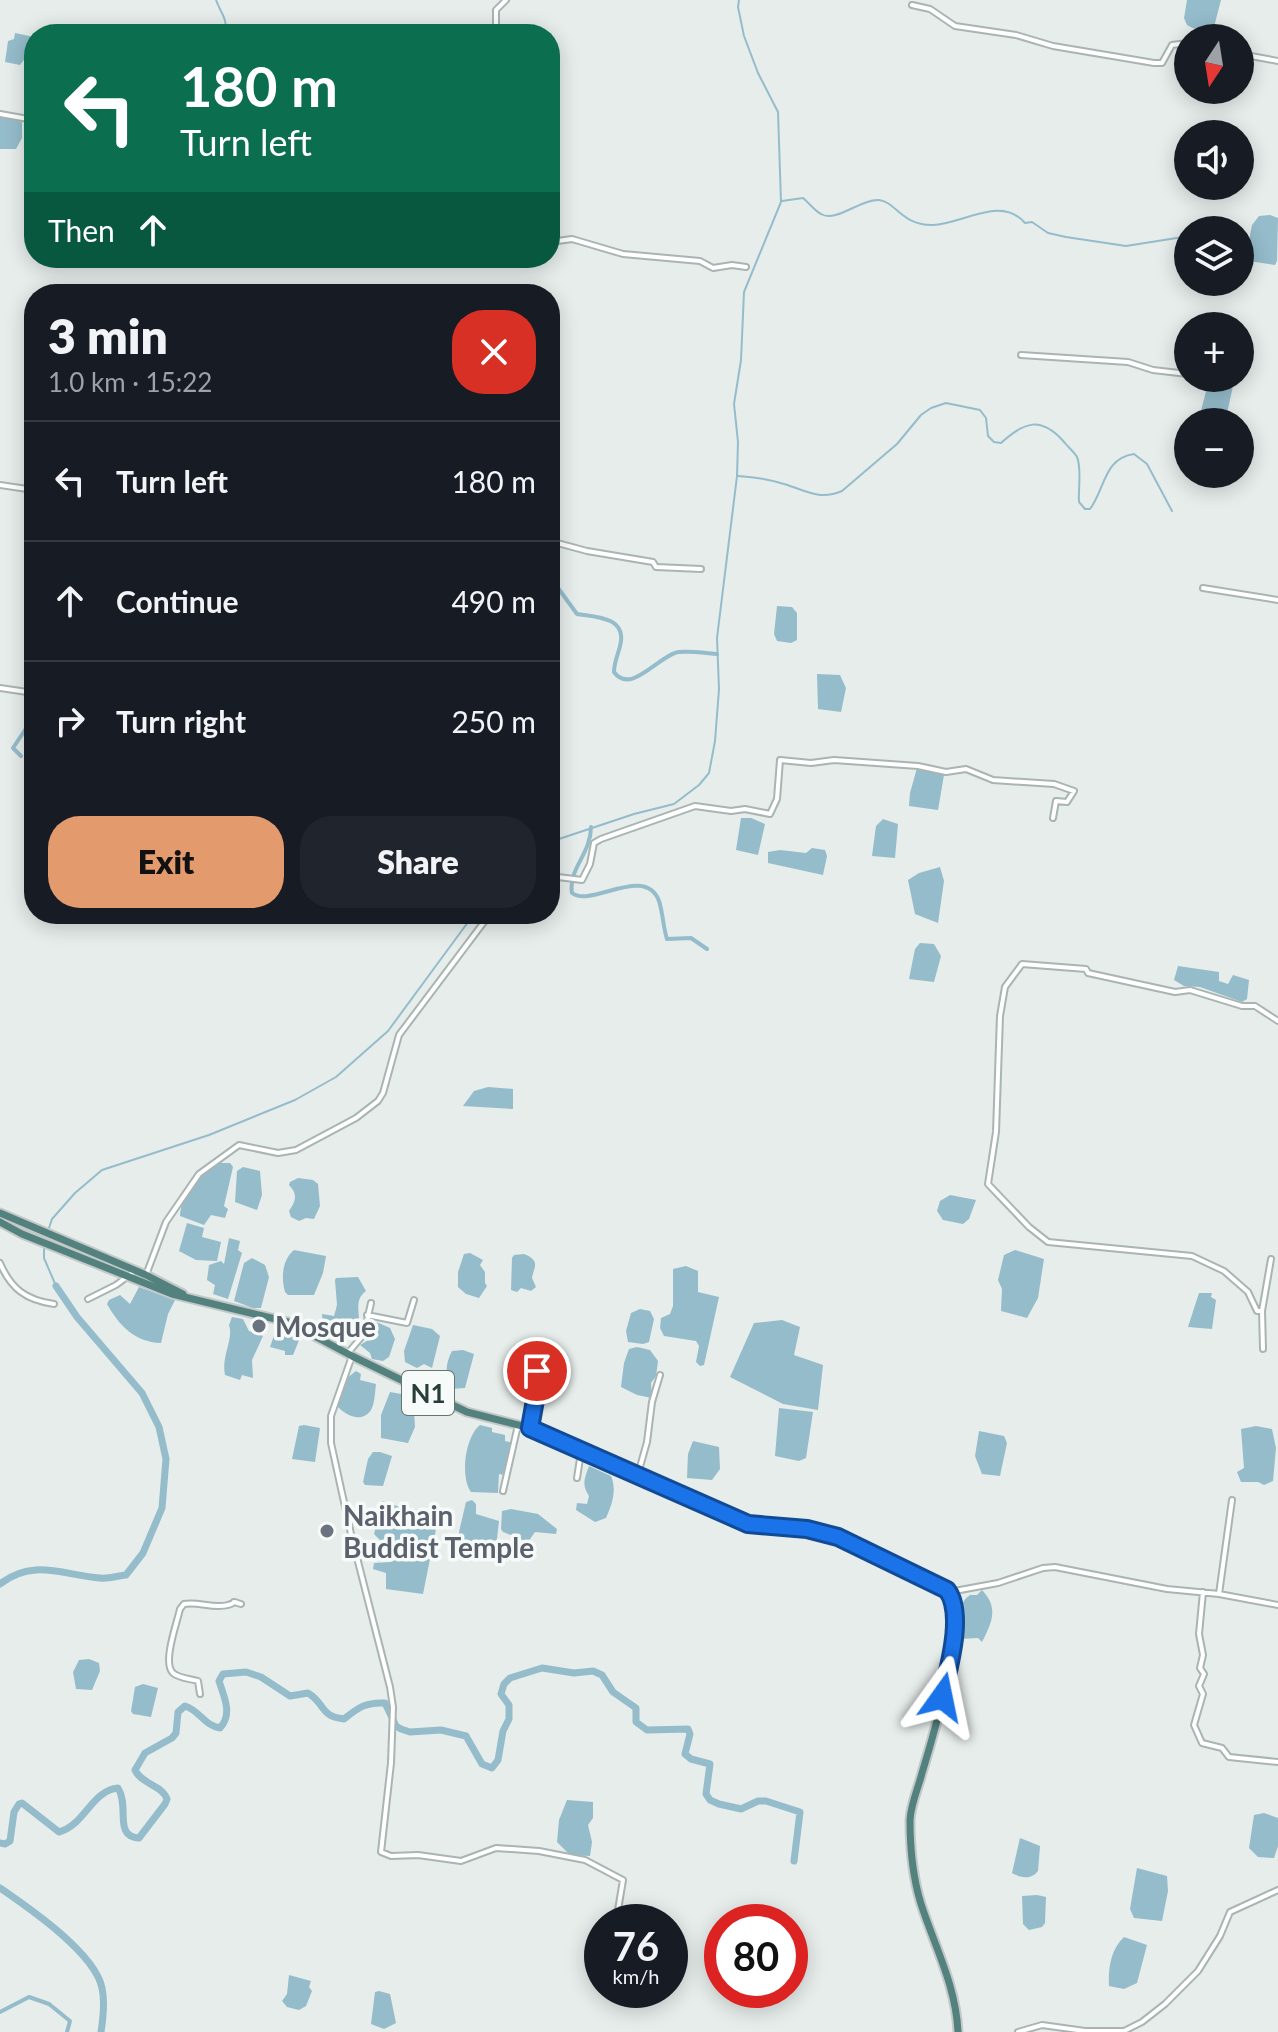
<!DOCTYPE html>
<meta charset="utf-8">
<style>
body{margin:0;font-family:Lato,sans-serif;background:#20242c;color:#f1f3f6;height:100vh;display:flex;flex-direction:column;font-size:30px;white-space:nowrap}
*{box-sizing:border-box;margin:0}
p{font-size:26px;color:#9ea1a6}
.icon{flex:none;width:44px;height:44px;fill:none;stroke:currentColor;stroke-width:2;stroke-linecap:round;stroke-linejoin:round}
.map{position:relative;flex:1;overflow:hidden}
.panel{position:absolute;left:24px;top:284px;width:536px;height:640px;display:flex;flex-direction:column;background:#171b24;border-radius:32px;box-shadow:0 4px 20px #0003}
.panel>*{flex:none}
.top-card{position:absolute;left:24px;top:24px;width:536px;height:244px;border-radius:32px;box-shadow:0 4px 20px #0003;background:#0b6e4f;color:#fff;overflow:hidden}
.needle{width:52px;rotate:192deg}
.controls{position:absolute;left:1174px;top:24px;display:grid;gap:16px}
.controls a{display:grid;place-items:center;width:80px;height:80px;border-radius:50%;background:#171b24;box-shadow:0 4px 20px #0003;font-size:40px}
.speed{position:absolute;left:584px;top:1904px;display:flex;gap:16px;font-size:40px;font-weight:700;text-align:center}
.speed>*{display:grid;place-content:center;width:104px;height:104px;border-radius:50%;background:#171b24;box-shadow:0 4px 20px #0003;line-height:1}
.speed small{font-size:20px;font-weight:400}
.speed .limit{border:12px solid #d22;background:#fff;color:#111}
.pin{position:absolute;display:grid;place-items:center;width:68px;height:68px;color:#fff;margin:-34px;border:4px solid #fff;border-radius:50%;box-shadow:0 2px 8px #0007}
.me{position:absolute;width:88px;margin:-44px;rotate:12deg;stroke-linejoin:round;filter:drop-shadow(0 0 6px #0008)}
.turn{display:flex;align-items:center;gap:28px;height:168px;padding:0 24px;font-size:36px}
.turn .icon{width:104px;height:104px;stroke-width:2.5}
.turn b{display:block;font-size:56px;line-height:68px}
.then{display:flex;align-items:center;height:76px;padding:0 24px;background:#0003;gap:16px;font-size:30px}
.round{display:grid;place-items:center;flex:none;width:84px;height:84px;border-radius:32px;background:#20242c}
.head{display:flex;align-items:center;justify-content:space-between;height:136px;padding:0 24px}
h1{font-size:48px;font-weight:800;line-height:60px}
.cta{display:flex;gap:16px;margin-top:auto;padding:16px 24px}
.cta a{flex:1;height:92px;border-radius:32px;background:#e39b6e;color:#111;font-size:32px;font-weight:800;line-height:92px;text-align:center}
.cta a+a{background:#20242c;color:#f1f3f6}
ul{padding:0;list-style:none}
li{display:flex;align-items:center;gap:24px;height:120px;padding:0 24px;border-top:2px solid #363941}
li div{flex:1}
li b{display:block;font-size:30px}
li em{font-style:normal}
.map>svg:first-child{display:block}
.water{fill:#95bccb}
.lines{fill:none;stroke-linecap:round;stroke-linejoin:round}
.stream{stroke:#95bccb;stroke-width:2}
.canal{stroke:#95bccb;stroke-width:4}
.river{stroke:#95bccb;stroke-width:7}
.minor-casing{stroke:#a9b5b2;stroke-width:8}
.trunk-casing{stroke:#c3c9c8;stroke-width:11}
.minor{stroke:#fff;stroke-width:4}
.trunk{stroke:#53827e;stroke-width:7}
.route-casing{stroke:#114b97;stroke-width:20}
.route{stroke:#1a73e8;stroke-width:14}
.worship-dot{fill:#6b7280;stroke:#f6faf8;stroke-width:3}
.labels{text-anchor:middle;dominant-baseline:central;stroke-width:7;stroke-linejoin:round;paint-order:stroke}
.shield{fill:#f6faf8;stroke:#657673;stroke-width:2}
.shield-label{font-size:26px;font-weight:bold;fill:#273d3a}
.worship-label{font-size:28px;font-weight:bold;fill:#5b616d;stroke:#f6faf8;text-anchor:start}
</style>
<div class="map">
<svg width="1278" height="2032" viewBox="0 0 1278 2032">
<rect width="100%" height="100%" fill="#e6edeb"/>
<path class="water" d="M1187 0H1221L1214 27C1204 34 1196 30 1187 25L1184 18Z
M15 33 34 37 31 61 24 60 20 65 5 62 8 41 14 39Z
M0 116 22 122V138L16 149H0Z
M1270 215 1278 218 1277 261 1275 265 1249 261 1246 256 1252 225 1259 216Z
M1213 378 1233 386 1226 418 1224 422H1198L1209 380Z
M777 606 792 607 797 613V640L791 643 777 641 774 634Z
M817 674 840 675 846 688 841 712 818 709Z
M917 768 944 775 938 810 909 806 910 793Z
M741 818H751L765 824 758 855 736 850Z
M883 819 898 824 895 858 872 856 876 826Z
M812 848 825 850 827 856 823 875 768 863V852L780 850 806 853Z
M940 867 944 881 938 923 915 914 908 880 919 873Z
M920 943 934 944 941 956 934 982 909 979 915 949Z
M1178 966 1219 972V981L1228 984 1233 975 1249 980 1247 999 1242 1002 1200 987 1184 986 1174 980Z
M488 1087 513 1089V1109L463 1106 474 1091Z
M219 1163H230L233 1167 224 1206 228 1209 225 1218 211 1215 204 1225 180 1216C181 1194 200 1172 219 1163Z
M243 1167 260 1171 262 1195 257 1210 235 1202 237 1171Z
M298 1178 313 1180 318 1184 320 1206 314 1219 306 1218 299 1221 291 1217 289 1211C296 1200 298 1195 289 1185L290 1182Z
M950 1195 976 1200 969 1219 963 1224 943 1220 937 1211 940 1201Z
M187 1223 204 1228 202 1237 221 1242 217 1261 196 1260 179 1251Z
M229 1238 240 1241 238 1250 242 1253 228 1299 213 1294 215 1285 207 1280 209 1265 221 1261 224 1264Z
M294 1250 326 1256 323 1273 314 1295H288L285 1292C281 1278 282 1260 294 1250Z
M1015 1250 1044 1259 1038 1298 1027 1318 1001 1311 1002 1289 998 1280 1004 1255Z
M470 1253 483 1260 480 1265 485 1272V1283L487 1286 479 1298 466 1294 458 1287V1272L464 1254Z
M524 1254C541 1261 534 1266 532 1278L536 1287 531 1291 521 1288 517 1292 511 1290 512 1258 514 1255Z
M252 1258 265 1265 269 1277 261 1308H253L234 1301 244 1263Z
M686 1266 698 1271V1292L719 1297 704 1365 700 1366 696 1362 699 1346 696 1341 664 1336 660 1328 661 1318 670 1314 673 1306V1269Z
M358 1277 366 1291C355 1299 359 1310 359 1321L354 1326 356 1333 354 1337 340 1331 329 1338 324 1334 322 1314 334 1316 337 1305 335 1280 336 1278Z
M139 1287 175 1300 168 1314 161 1343C134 1342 119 1325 107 1304L109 1300 120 1295 130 1304Z
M1199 1293H1212L1211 1297 1216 1300 1212 1329 1188 1327Z
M640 1309 650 1311 654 1319 649 1342 643 1344 628 1342 626 1331 631 1313Z
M232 1317 243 1319 249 1331 263 1336 252 1360 253 1378 242 1375 240 1380 225 1375C221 1356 234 1339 229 1325Z
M782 1320 800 1327 794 1355 823 1365 818 1410 783 1404 730 1377 754 1323Z
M374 1321 390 1328 395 1339 389 1357 383 1361 372 1359 370 1353 360 1345 370 1339Z
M278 1324 302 1333 293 1355H285V1351L270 1347Z
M413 1325 432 1329 440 1336 432 1368 424 1364 417 1368 405 1362 404 1351Z
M637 1347 650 1350 658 1361 656 1376 651 1383 652 1398 637 1395 621 1387 624 1363 629 1349Z
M463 1350 474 1354 465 1388 451 1389C445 1376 445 1364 452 1351Z
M356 1371 361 1374 360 1380 376 1384C375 1391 375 1403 371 1410 362 1424 345 1415 337 1406L347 1378Z
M390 1392 418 1397 420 1409 414 1411 415 1427 408 1443 381 1438V1415Z
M779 1408 813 1412 806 1458 799 1461 775 1456Z
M304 1425 320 1428 315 1462 292 1459 299 1426Z
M480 1425 492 1428V1432L505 1435V1441L513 1443 504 1475 499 1474 498 1493 471 1492C460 1477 465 1437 480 1425Z
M1256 1426 1272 1429 1276 1448 1273 1481 1264 1485 1258 1482H1241L1237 1472 1244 1468 1241 1429Z
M979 1431 1004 1436 1007 1443 1000 1476 982 1474 975 1456Z
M693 1441 719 1447 720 1469 712 1480 687 1478 688 1454Z
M373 1452H380L392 1456 383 1486 365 1485 363 1482 368 1459Z
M589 1466 611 1476C617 1490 612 1505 606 1518L595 1522 576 1510 577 1503 587 1504 589 1496C581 1484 585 1478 589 1466Z
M472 1500 476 1504V1514L499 1521 496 1548 493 1551 465 1548 459 1542V1532L466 1502Z
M382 1501 409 1510 413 1509 439 1514 423 1594 386 1589V1573L373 1569 374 1563 391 1562 395 1555V1547L398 1546 381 1541 374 1534Z
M511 1509 538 1514 557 1529 556 1534 535 1532 528 1542 503 1532 501 1529 502 1511Z
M982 1590C999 1608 992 1622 982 1642L978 1638 960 1639C956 1623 956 1605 970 1595H977Z
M89 1659 99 1663 100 1671 92 1690 76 1689 73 1672 79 1660Z
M143 1684 158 1688 151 1717 133 1714 131 1711 135 1687Z
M567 1800 593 1802V1818L588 1825 592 1842 590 1856 570 1855 557 1842 559 1820Z
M1264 1813 1278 1818V1846L1274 1858 1258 1857 1249 1848 1254 1815Z
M1020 1838 1040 1846 1038 1871C1031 1880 1021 1878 1012 1873Z
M1137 1868 1167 1876 1168 1891 1162 1921 1134 1918 1130 1909Z
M1037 1895 1046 1897 1045 1923 1042 1927 1029 1930 1023 1924 1022 1896Z
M1124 1937 1147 1945 1137 1983 1124 1989 1109 1986C1108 1968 1111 1949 1124 1937Z
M289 1975 311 1981 309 1987 312 1991 306 2006 299 2010 287 2007 282 2001 287 1994Z
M379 1991 390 1994 396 2023 384 2029 371 2024 375 1992Z"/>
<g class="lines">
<path class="stream" d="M216 0C221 14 228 18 225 34
M782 201 803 198C809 203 815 211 821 214 836 223 860 199 879 200 896 202 902 226 933 225 963 224 1001 195 1025 223L1032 222 1048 233 1066 237 1126 246 1183 237
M738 476C754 477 769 479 784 484 805 490 819 501 842 491L897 444 921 415 931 408 946 403 980 410 986 418 988 436 994 442 1001 443C1024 422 1041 415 1065 443 1068 447 1075 453 1077 457 1082 469 1078 490 1079 502L1085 509H1090C1105 489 1104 458 1134 454L1147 464 1172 511
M550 842 634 814 674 804 699 785 709 773 715 741 719 689 717 638 737 476 738 442 734 404 741 360 744 292 781 202 778 112 758 73 744 36 738 7 739 0
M45 1240 52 1219 75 1193 102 1170 209 1135 295 1100 336 1077 388 1031 474 914
M44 1246V1258L56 1286"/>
<path class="canal" d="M550 577 577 614C596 617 628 617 620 646 618 655 614 662 614 672 631 696 660 654 679 652 691 651 705 653 717 654
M21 756 13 748 31 721 29 692 34 687
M591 827C591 854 568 869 572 893 591 908 645 864 659 901 663 913 663 927 667 939L691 938 707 949
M0 2012 29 1997 49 2004 70 2021 67 2032"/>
<path class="river" d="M0 1584C33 1558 63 1575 100 1578 108 1579 117 1576 126 1575L143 1553 162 1508 166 1459 159 1427 142 1393 77 1317 56 1286
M0 1843 5 1844 10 1841 14 1812 19 1804 22 1803 59 1832C84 1826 92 1790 118 1788 130 1807 113 1836 139 1838L165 1804 167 1799C162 1785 141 1784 135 1770L145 1753 172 1738 176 1733 178 1712 185 1706C199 1710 205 1726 220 1728 233 1714 224 1697 219 1681L223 1674 246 1672 261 1677 290 1696 308 1693C326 1704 319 1716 344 1719 359 1707 366 1702 385 1703L396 1726 401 1729 410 1732 441 1730 466 1736 482 1764 492 1768 498 1760 503 1731 509 1719V1705L501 1694 504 1684 510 1678 542 1668 574 1673 593 1671 602 1675 613 1692 636 1708V1722L647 1730 688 1729 690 1734 685 1754 691 1759 710 1764 706 1794 710 1800 719 1804 741 1809 758 1801H766L800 1812 794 1861
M0 1888C29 1908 95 1953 102 1988 105 2001 103 2019 101 2032"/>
<g class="minor-casing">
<path id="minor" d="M912 5 930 9 955 26 1016 35 1053 46 1154 63H1162L1172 45 1188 43
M496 34V10L506 0
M1240 54 1278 61
M0 114 34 120
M550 242 572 239 623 254 700 261 713 268 732 265 746 267
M1021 355 1128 362 1153 370 1188 374
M1196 378 1197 383
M0 485 34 490
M550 541 587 551 653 562 656 567 701 569
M1203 588 1278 600
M0 688 34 693
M550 876 582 880 590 864 594 843 601 839 695 806 731 811 745 809 770 814 777 799 780 760 811 763 834 760 918 766 946 772 966 769 993 780 1054 784 1074 791 1067 802 1056 801 1053 818
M0 1263C11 1289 26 1300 54 1304
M146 1275 166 1222 199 1174 239 1145 278 1153 296 1150 356 1118 378 1101 383 1093 399 1035 490 914
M88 1299 116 1285 135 1271
M1262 1311 1271 1259
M367 1315 407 1323 414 1300
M1263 1349 1262 1311H1257L1248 1292 1224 1271 1192 1256 1048 1242 1029 1227 988 1184 996 1132 1000 1016 1005 987 1022 964 1086 969 1088 973 1175 992 1190 990 1242 1006H1255L1278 1021
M348 1353 364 1334 371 1303
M352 1356 331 1416V1443L351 1534 390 1687 393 1707 391 1763 381 1852 391 1856 418 1855 461 1861 496 1848 539 1851 585 1860 623 1880 616 1922
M530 1427 537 1389 539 1351
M638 1474 647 1442 652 1402 660 1375
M577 1478 581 1452
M503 1491 518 1425
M949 1592 998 1583 1043 1568 1055 1567 1167 1589 1219 1594 1278 1605
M1203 1592 1199 1634 1203 1655 1200 1668 1204 1674 1199 1686 1203 1694 1194 1725 1202 1743 1222 1748 1229 1757 1278 1762
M1219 1594 1232 1500
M200 1694 198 1681C191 1679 178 1678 173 1673 162 1663 177 1623 180 1609L184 1604C198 1601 213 1609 228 1605 239 1602 228 1600 241 1604
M1018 2032 1042 2025 1085 2031H1124L1142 2022 1165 2004 1198 1971 1220 1936 1230 1912 1278 1890"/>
</g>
<g class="trunk-casing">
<path id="trunk" d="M0 1213 146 1275 183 1294
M0 1222 22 1234 172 1294 288 1322 352 1356 467 1412 530 1428 748 1524 807 1529 838 1537 947 1590C969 1619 933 1737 922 1773 918 1789 911 1803 910 1820 910 1847 913 1878 921 1904 935 1947 956 1986 958 2032"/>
</g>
<use href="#minor" class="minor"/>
<use href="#trunk" class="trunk"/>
</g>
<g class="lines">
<g class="route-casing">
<path id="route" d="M537 1371V1389L530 1428 748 1524 807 1529 838 1537 947 1590C965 1614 948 1670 942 1697"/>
</g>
<use href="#route" class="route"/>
</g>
<g class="worship-dot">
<circle cx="259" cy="1326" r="8"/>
<circle cx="327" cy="1531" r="8"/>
</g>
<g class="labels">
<rect class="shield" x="402" y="1371" width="52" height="44" rx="6"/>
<g class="shield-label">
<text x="428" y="1393">N1</text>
</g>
<g class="worship-label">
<text x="275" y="1326">Mosque</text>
<text x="343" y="1515">Naikhain<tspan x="343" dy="32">Buddist Temple</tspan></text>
</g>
</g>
</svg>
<div class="controls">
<a><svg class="needle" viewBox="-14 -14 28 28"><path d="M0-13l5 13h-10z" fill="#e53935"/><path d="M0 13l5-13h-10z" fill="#9ea1a6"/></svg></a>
<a><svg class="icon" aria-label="sound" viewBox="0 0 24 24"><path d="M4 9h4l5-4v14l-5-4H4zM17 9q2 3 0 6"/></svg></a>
<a><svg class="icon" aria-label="layers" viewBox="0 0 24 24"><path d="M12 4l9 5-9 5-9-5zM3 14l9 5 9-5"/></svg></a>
<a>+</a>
<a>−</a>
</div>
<div class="speed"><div>76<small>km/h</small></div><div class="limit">80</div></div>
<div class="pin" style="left:537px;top:1371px;background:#d93025"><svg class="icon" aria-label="arrive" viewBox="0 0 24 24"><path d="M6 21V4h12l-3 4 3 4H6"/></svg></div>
<svg class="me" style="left:942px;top:1697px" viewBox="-20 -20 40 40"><path d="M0-17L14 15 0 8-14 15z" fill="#1a73e8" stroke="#fff" stroke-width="4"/></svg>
<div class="top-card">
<div class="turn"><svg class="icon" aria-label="left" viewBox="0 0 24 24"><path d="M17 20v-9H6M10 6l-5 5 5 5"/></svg><div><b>180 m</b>Turn left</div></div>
<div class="then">Then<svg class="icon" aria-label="ahead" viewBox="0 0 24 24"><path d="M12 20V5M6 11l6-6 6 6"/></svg></div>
</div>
<section class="panel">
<div class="head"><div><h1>3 min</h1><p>1.0 km · 15:22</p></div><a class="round" style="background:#d93025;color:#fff"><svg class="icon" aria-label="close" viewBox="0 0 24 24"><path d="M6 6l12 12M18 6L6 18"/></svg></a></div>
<ul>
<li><svg class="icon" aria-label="left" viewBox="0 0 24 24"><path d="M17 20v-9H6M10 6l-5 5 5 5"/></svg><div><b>Turn left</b></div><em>180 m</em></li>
<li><svg class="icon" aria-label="ahead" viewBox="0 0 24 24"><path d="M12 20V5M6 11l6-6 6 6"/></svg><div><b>Continue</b></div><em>490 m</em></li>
<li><svg class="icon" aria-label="right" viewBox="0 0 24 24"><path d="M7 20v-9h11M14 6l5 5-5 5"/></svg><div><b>Turn right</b></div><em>250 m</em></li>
</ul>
<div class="cta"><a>Exit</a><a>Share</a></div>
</section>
</div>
